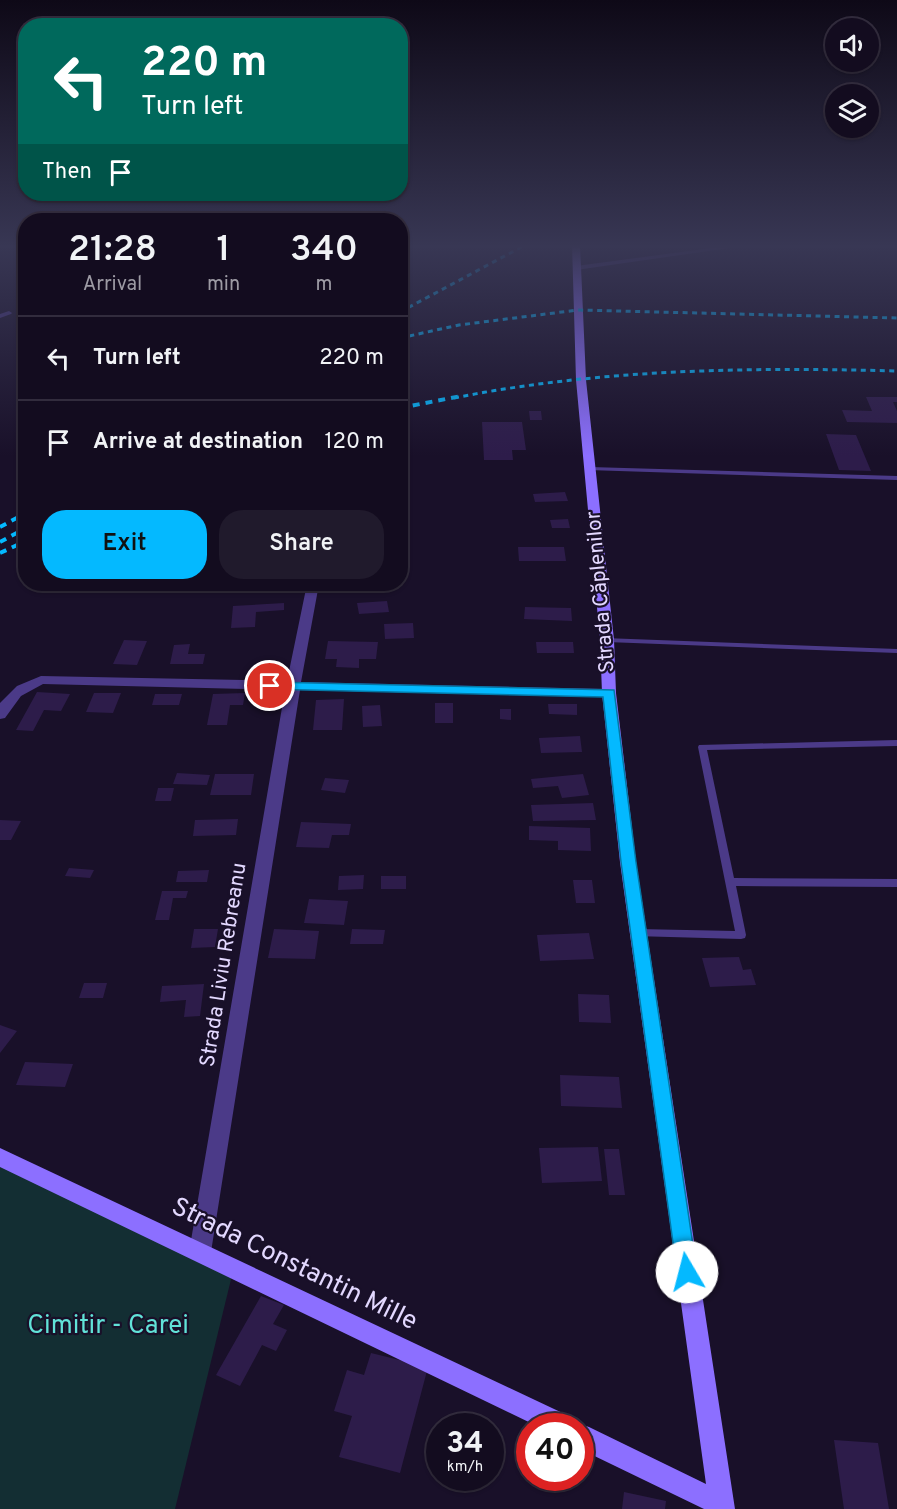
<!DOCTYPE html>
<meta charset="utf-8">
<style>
body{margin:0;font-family:Overpass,sans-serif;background:#201a2c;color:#f1f3f6;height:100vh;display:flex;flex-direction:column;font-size:22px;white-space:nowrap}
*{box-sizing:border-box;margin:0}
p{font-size:20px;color:#9d9ba4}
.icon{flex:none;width:33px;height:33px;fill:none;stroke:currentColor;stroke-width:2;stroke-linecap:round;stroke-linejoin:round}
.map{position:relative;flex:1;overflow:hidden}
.panel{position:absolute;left:18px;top:213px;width:390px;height:378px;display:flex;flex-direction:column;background:#130c1f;border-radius:24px;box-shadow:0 2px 4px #0004,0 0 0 2px #322c3d}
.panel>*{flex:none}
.guide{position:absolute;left:18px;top:18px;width:390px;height:183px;border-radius:24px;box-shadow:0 2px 4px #0004,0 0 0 2px #322c3d;background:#00695c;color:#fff;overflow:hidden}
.controls{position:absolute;left:825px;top:18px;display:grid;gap:12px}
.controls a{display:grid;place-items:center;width:54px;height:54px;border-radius:50%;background:#130c1f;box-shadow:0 2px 4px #0004,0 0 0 2px #322c3d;font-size:30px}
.speed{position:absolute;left:426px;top:1413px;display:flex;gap:12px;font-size:30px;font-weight:700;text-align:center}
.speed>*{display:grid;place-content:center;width:78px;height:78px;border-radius:50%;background:#130c1f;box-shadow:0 2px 4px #0004,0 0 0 2px #322c3d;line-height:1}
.speed small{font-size:15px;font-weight:400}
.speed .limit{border:9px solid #d22;background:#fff;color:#111}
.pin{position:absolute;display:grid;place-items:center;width:51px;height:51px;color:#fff;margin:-26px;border:3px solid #fff;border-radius:50%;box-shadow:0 2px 6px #0007}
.me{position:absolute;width:66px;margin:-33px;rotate:352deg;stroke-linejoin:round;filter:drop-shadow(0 0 4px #0008)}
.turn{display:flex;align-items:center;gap:21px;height:126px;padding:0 24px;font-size:27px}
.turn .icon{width:78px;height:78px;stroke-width:2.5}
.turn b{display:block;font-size:42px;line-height:51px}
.then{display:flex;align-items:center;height:57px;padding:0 24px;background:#0003;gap:12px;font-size:22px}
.eta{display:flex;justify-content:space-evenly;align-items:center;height:102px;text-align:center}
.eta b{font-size:36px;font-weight:600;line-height:42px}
.action{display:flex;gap:12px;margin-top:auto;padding:12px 24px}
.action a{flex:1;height:69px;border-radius:24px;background:#04b9ff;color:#111;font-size:24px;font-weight:600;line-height:69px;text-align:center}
.action a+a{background:#201a2c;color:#f1f3f6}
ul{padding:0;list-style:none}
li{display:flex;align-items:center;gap:18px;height:84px;padding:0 24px;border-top:2px solid #322c3d}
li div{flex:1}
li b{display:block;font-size:22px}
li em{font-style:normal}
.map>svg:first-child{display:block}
.green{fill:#132e33}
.building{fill:#2d1c4a}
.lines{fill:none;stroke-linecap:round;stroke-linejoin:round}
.lane{fill:#4b3a88;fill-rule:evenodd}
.street{fill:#4b3a88;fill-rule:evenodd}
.secondary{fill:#8c6fff;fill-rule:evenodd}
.rail-far1{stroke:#04b9ff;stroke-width:3;stroke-dasharray:5 4.5;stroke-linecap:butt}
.rail{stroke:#04b9ff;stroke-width:4;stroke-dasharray:7 6;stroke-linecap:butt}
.route{fill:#04b9ff;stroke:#0378a6;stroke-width:1.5}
.labels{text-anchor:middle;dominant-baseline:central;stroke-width:4.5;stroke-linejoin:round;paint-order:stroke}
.street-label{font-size:21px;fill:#e3d8ff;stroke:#191029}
.near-street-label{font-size:26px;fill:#e3d8ff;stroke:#191029}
.near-park-label{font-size:26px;fill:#61e2d8;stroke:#191029}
</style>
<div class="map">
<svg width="897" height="1509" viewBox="0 0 897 1509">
<rect width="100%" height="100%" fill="#191029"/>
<path class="green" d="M0 1152 234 1267 175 1509H0Z"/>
<path class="building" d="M866 397H897V402H893L897 411V423L847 422 842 410 872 411Z
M529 411H541L542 420H530Z
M482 422H522L526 450H512L513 460H484Z
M826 434 856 435 871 471 839 470Z
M565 492 568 501 535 502 533 494Z
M568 519 570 528H552L550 520Z
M518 547H564L566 561H519Z
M387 601 389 612 359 614 357 603Z
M284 603V610L256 612 255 627 231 628 233 606Z
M525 607 571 608 572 621 524 619Z
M413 623 414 638 385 639 384 624Z
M124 640 147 641 137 665 113 664Z
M328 641 378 642 376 659H359V668L336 667 337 659H325Z
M536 642H573L574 653H537Z
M190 644 188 654H205L203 664H170L174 645Z
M37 692 70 694 61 711 44 710 33 731 16 730Z
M94 693H121L113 713 86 712Z
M245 693 243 705H230L227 725H207L213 694Z
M155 694H182L179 705H152Z
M344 699 342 730H313L316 700Z
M435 703H453V723H435Z
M548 704H577V715L549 714Z
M380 705 382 726 363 727 362 706Z
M500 709H511V720L500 719Z
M580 736 582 752 541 753 539 738Z
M177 773 210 775 207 785 173 784Z
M215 774H254L251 795H210Z
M583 774 589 795 562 798 558 786 533 788 531 779Z
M325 778 349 780 345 793 321 790Z
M158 788H174L171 801H155Z
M593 803 596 820 533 821 531 805Z
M238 819 236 835 193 836 195 820Z
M0 820 21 821 11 840H0Z
M301 822 351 824 349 835H332L329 848 296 847Z
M529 826 590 828 591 851 558 850V841L529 840Z
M69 868 94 870 90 878 65 876Z
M209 870 207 882H176L178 871Z
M364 875 363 889 338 890 339 876Z
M381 876H406V889H381Z
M573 880H592L595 903H576Z
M162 891H188L186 898H173L169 920H155Z
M309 899 348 901 344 925 304 923Z
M194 929H218L215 947 191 948Z
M274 929 319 931 315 959 268 958Z
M352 929 385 930 383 944H350Z
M589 933 594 959 540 961 537 935Z
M739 957 743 970 751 969 756 985 710 987 702 958Z
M84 983H107L103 998H79Z
M204 984 200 1016 184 1017 186 1000 160 1002 162 986Z
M578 994 609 995 611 1023 579 1022Z
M0 1025 17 1031 0 1053Z
M25 1062 73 1064 65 1087 16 1085Z
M560 1075 619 1077 622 1108 561 1106Z
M598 1147 602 1181 542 1183 539 1148Z
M604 1149H619L625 1195H609Z
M261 1296 284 1305 273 1324 287 1330 276 1351 262 1345 240 1386 216 1375Z
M371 1353 428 1367 400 1473 339 1457 352 1416 334 1411 347 1370 364 1375Z
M834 1440 878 1443 889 1509H844Z
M624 1492 666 1501 665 1509H622Z"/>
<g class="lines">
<path class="lane" d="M741 244H757L576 270 573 268 576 266Z
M9 311 12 313 11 314 0 318V314Z
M590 467 897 476V480L588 470 587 469Z
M604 638 897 649V653L607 642H604L603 640Z
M897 740V746L707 750 734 878 897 879V887L736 886 746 935 745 938 741 939 634 936 633 933 634 930 638 929 735 931 698 747 699 745Z"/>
<path class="street" d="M307 584H319L301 682 609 689 616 693 609 697 300 690 211 1252 208 1259 200 1262 192 1259 189 1252 285 690 43 684 21 696 5 718 0 719V703L17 686 41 676 287 681Z"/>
<path class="secondary" d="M572 244H580L586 380 614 640 616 693 636 862 735 1509H704L580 1449V1426H537L0 1167V1148L571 1417 574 1426 580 1424 589 1427 706 1484 620 862 602 693 600 640 576 380Z"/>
<path class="rail-far1" d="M400 312 527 244
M400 338 459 325 578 310 897 318
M454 398C599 369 749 367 897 371"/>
<path class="rail" d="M400 408 461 396
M0 527 26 513
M0 542 26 528
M0 553 26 541"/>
</g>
<linearGradient id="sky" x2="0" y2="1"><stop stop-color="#0e0917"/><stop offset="0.54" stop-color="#383754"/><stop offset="1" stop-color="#383754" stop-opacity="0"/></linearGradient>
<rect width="897" height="456" fill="url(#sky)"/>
<path class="route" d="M270 682 614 690 636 862 697 1272 694 1278 687 1281 680 1278 677 1272 621 862 603 697 265 689 263 686Z"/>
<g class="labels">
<g class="street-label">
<text transform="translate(601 592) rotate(-95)">Strada Căplenilor</text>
<text transform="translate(224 965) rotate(-81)">Strada Liviu Rebreanu</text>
</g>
<g class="near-street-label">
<text transform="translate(294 1265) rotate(26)">Strada Constantin Mille</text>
</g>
<g class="near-park-label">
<text x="108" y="1326">Cimitir - Carei</text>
</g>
</g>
</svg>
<div class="controls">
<a><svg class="icon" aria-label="sound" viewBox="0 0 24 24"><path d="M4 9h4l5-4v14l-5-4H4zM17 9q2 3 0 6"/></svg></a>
<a><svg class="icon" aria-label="layers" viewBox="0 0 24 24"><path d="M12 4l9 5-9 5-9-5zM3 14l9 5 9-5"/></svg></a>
</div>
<div class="speed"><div>34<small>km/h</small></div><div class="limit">40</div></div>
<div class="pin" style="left:270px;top:686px;background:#d93025"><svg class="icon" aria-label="arrive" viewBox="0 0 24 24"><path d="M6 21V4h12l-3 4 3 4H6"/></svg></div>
<svg class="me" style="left:687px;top:1272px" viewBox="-20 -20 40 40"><circle r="19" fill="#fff"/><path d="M0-13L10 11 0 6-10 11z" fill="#04b9ff"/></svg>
<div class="guide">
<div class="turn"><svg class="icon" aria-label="left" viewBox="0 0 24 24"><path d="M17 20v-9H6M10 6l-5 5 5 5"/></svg><div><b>220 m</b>Turn left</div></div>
<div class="then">Then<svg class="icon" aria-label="arrive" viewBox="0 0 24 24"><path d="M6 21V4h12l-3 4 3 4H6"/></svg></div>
</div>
<section class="panel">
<div class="eta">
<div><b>21:28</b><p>Arrival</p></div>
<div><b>1</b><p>min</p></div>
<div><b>340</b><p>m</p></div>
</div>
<ul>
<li><svg class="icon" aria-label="left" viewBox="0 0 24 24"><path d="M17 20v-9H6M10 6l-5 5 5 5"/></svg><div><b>Turn left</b></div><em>220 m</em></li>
<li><svg class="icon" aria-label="arrive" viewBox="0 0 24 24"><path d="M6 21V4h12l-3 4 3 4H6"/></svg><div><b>Arrive at destination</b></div><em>120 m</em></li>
</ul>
<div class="action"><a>Exit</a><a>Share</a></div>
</section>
</div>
